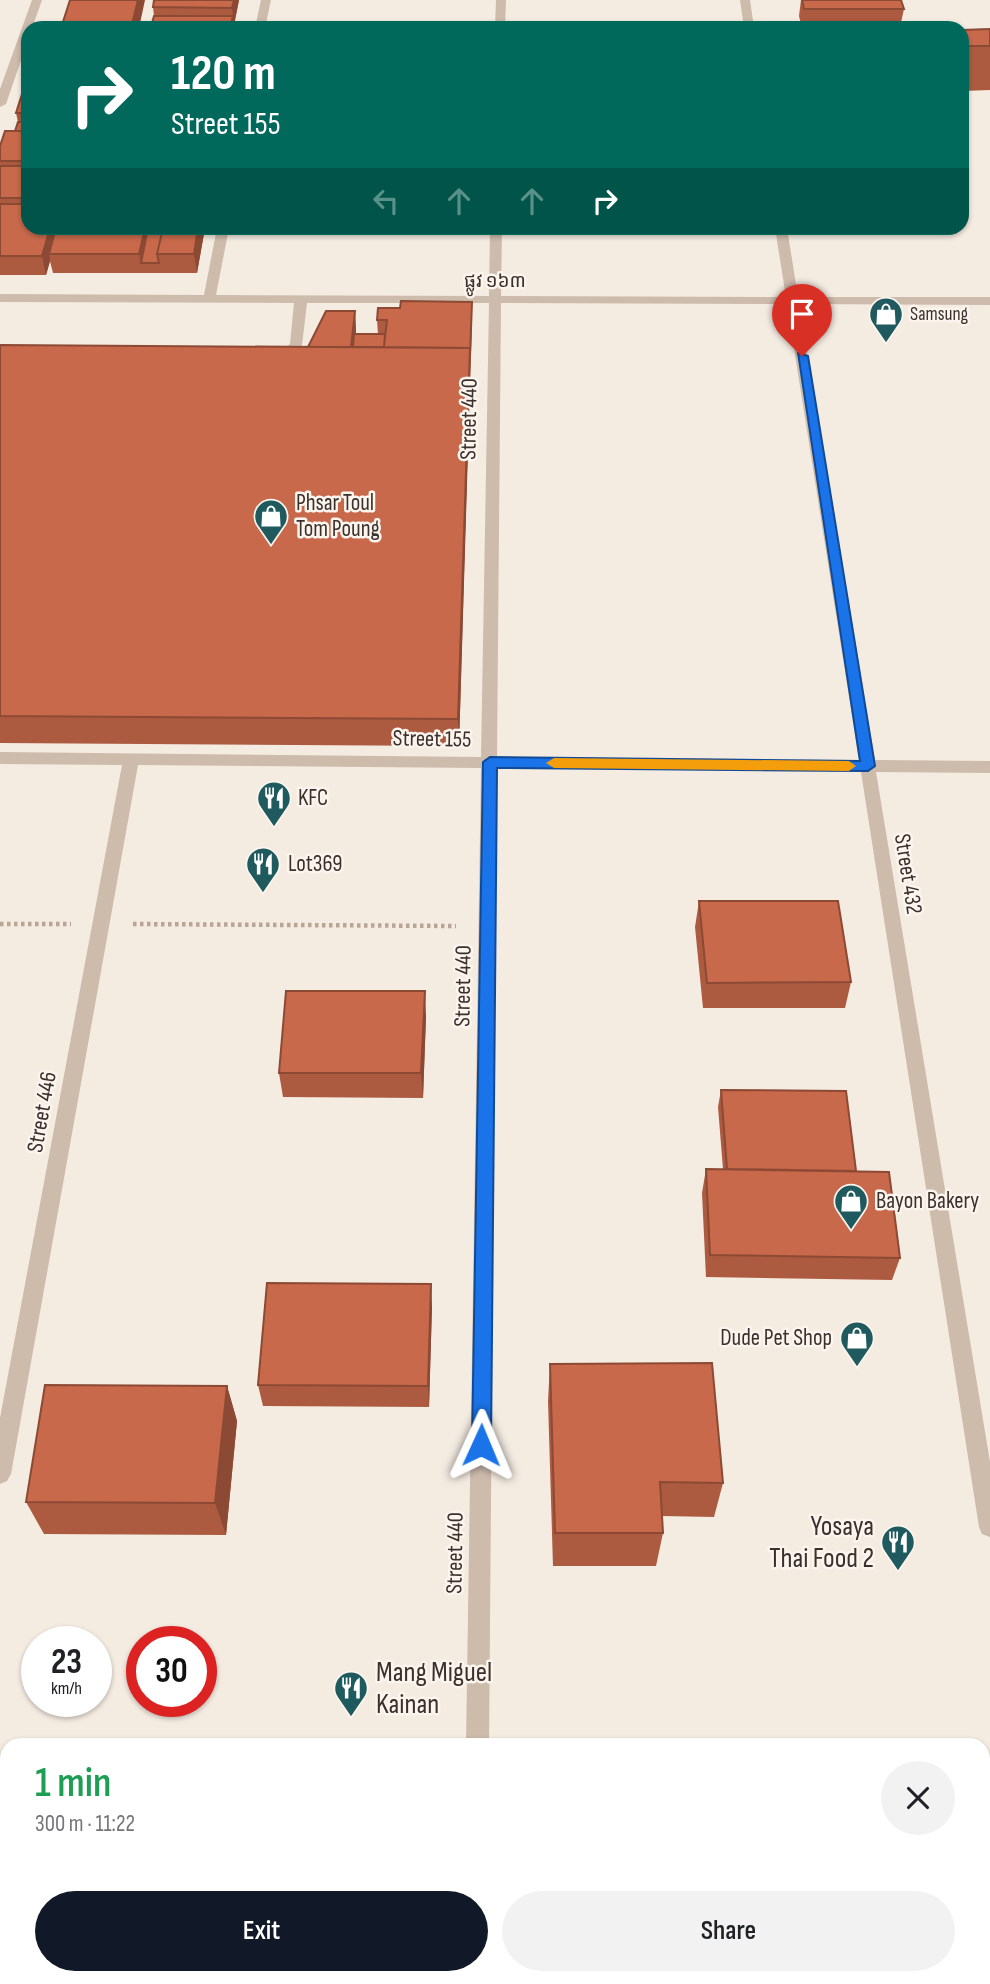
<!DOCTYPE html>
<meta charset="utf-8">
<style>
body{margin:0;font-family:"Sofia Sans Condensed","Noto Sans Khmer",sans-serif;background:#f2f2f2;color:#202124;height:100vh;display:flex;flex-direction:column;font-size:26px;white-space:nowrap}
*{box-sizing:border-box;margin:0}
p{font-size:23px;color:#757577}
.icon{flex:none;width:38px;height:38px;fill:none;stroke:currentColor;stroke-width:2;stroke-linecap:round;stroke-linejoin:round}
.map{position:relative;flex:1;overflow:hidden}
.panel{position:absolute;left:0px;top:1738px;width:990px;height:247px;display:flex;flex-direction:column;background:#fff;border-radius:21px 21px 0 0;box-shadow:0 2px 5px #0004}
.panel>*{flex:none}
.hud{position:absolute;left:21px;top:21px;width:948px;height:214px;border-radius:21px;box-shadow:0 2px 5px #0004;background:#00695c;color:#fff;overflow:hidden}
.speed{position:absolute;left:21px;top:1626px;display:flex;gap:14px;font-size:35px;font-weight:700;text-align:center}
.speed>*{display:grid;place-content:center;width:91px;height:91px;border-radius:50%;background:#fff;box-shadow:0 2px 5px #0004;line-height:1}
.speed small{font-size:18px;font-weight:400}
.speed .limit{border:10px solid #d22;background:#fff;color:#111}
.pin{position:absolute;display:grid;place-items:center;width:60px;height:60px;color:#fff;margin:-72px -30px;border-radius:50% 50% 50% 0;rotate:-45deg;box-shadow:0 0 7px #0007}
.pin .icon{rotate:45deg}
.me{position:absolute;width:77px;margin:-38px;rotate:1deg;stroke-linejoin:round;filter:drop-shadow(0 0 5px #0008)}
.turn{display:flex;align-items:center;gap:24px;height:147px;padding:0 35px;font-size:32px}
.turn .icon{width:91px;height:91px;stroke-width:2.5}
.turn b{display:block;font-size:49px;line-height:60px}
.lanes{display:flex;align-items:center;height:66px;padding:0 35px;background:#0003;justify-content:center;gap:35px;direction:ltr}
.lanes .off{opacity:.35}
.round{display:grid;place-items:center;flex:none;width:74px;height:74px;border-radius:37px;background:#f2f2f2}
.head{display:flex;align-items:center;justify-content:space-between;height:119px;padding:0 35px}
h1{font-size:42px;font-weight:600;line-height:52px;color:#1e9e55}
.cta{display:flex;gap:14px;margin-top:auto;padding:14px 35px}
.cta a{flex:1;height:80px;border-radius:42px;background:#111827;color:#fff;font-size:28px;font-weight:600;line-height:80px;text-align:center}
.cta a+a{background:#f2f2f2;color:#202124}
.map>svg:first-child{display:block}
.lines{fill:none;stroke-linecap:round;stroke-linejoin:round}
.path{stroke:#b9a596;stroke-width:4.5;stroke-dasharray:3.5 3.5;stroke-linecap:butt}
.minor{fill:#cdbbac;fill-rule:evenodd}
.wall{fill:#ac5a40}
.shaded-wall{fill:#8c4a34}
.building{fill:#c8694b;stroke:#8c4a34;stroke-width:2}
.route{fill:#1a73e8;stroke:#114b97;stroke-width:2}
.slow{fill:#f59e0b}
.labels{text-anchor:middle;dominant-baseline:central;stroke-width:5;stroke-linejoin:round;paint-order:stroke}
.far-street-label{font-size:19px;fill:#3b302b;stroke:#fbf5ee}
.far-poi-label{font-size:19px;fill:#3b302b;stroke:#fbf5ee;text-anchor:start}
.street-label{font-size:23px;fill:#3b302b;stroke:#fbf5ee}
.poi-label{font-size:23px;fill:#3b302b;stroke:#fbf5ee;text-anchor:start}
.near-poi-label{font-size:28px;fill:#3b302b;stroke:#fbf5ee;text-anchor:end}
</style>
<div class="map">
<svg width="990" height="1984" viewBox="0 0 990 1984">
<rect width="100%" height="100%" fill="#f4ebe1"/>
<g class="lines">
<path class="path" d="M0 924H71
M133 924 456 926"/>
<path class="minor" d="M32 0H42L32 28H28V40L6 104 0 107V89Z
M261 0H271L265 28H255Z
M496 0H506L505 28H495Z
M740 0H750L754 28H744Z
M217 228H229L216 295 489 296 490 228H502L501 296 786 297 775 228H787L798 297H990V305L799 304 875 760 990 761V773L876 772 990 1462V1537L982 1534 979 1527 861 772 497 768 489 1745H466L481 768 138 765 11 1474 7 1481 0 1484V1418L122 765 0 764V752L481 757 489 303H307L302 345C294 355 282 366 270 356L271 353 280 352 290 344 294 303 0 302V294L204 295ZM501 303 787 304 859 760 497 757Z
M0 1826H7V1850H0Z
M984 1838H990V1862H984Z"/>
</g>
<path class="wall" d="M154 0H239L233 28H147L152 23 154 16 153 7Z
M801 0H901L904 9 900 27 802 28 799 16Z
M990 29V90L962 91V30Z
M28 94V228H205L197 273H53L50 261 46 275H0V146L15 131 18 122 16 113Z
M250 228H344V229Z
M472 302 459 746 0 743V345L308 347 355 311 356 334H378L377 320 400 308Z
M699 901 851 982 845 1008H703L695 927Z
M426 1016 423 1098 283 1097 279 1073Z
M721 1090 856 1171 900 1258 892 1280 706 1277 702 1193 706 1169H723L718 1107Z
M432 1306 429 1407 263 1406 258 1385Z
M550 1364 723 1483 714 1517 662 1516 663 1533 656 1566H553L548 1401Z
M227 1386 237 1421 226 1535 44 1534 26 1502Z"/>
<path class="shaded-wall" d="M138 0H145L139 28H131Z
M234 0H239L234 26 232 8Z
M233 16V28H230Z
M50 228H59L49 254 50 261 46 275 42 256Z
M145 228H152L141 263 139 254Z
M198 228H205L197 273 194 254Z
M472 302V321L459 746 458 719Z
M355 311 356 331 354 349 350 355Z
M425 991 426 1016 423 1098 421 1073Z
M431 1284 432 1306 429 1407 428 1386Z
M227 1386 237 1421 226 1535 215 1503Z
M32 1978H42L41 1984H31Z
M187 1978H196L195 1984H186Z"/>
<path class="building" d="M70 0H138L131 28H61Z
M154 0H234L232 8 153 7Z
M802 0H901L904 9H804Z
M154 16H233L230 28H229L228 24 152 23Z
M148 23 228 24 227 28H147Z
M990 29V46H962V30Z
M22 94H28V113H16Z
M18 122H28V131H15Z
M5 131H28V161H0V146Z
M0 166H28V198H0Z
M0 204H28V228H50L42 256H0Z
M56 228H145L139 254H49Z
M148 228H163L157 254 159 263H141Z
M163 228H198L194 254H157Z
M401 301 472 302 470 356V348L384 347 387 320H377L378 308H400Z
M326 311H355L351 347H308Z
M354 334H385L384 347H353Z
M0 345 470 348 458 719 0 716Z
M699 901H838L851 982 707 983Z
M286 991H425L421 1073H279Z
M721 1090 846 1091 856 1171 727 1169Z
M706 1169 889 1172 900 1258 710 1255Z
M267 1283 431 1284 428 1386 258 1385Z
M712 1363 723 1483 660 1482 663 1533H555L550 1364Z
M45 1385 227 1386 215 1503 26 1502Z
M0 1881H7V1978H32L31 1984H0Z
M46 1978H187L186 1984H45Z"/>
<path class="route" d="M798 353 808 356 875 766 868 771 497 768 491 1445 488 1451 481 1454 475 1451 472 1445 483 762 490 757 860 761Z"/>
<path class="slow" d="M554 758 849 761 856 766 849 771 554 768 546 763Z"/>
<defs>
<g id="shop-pin" transform="scale(1.75)"><path d="M0 17L-7.5 6A9.5 9.5 0 1 1 7.5 6Z" fill="#1f5a5e" stroke="#fbf5ee"/><path d="M-5-2.5h2.3a2.7 3.5 0 0 1 5.4 0H5L5.5 6h-11ZM-1.5-2.5h3a1.5 2.3 0 0 0-3 0Z" fill="#fff"/></g>
<g id="restaurant-pin" transform="scale(1.75)"><path d="M0 17L-7.5 6A9.5 9.5 0 1 1 7.5 6Z" fill="#1f5a5e" stroke="#fbf5ee"/><path d="M-5-6h1v4h1v-4h1v4h1v-4h1v5L-1.5 .5V6h-2V.5L-5-1ZM5-6V6H3V1.5H1.5Q1.5-4 5-6Z" fill="#fff"/></g>
</defs>
<g fill-rule="evenodd">
<use href="#shop-pin" x="886" y="314"/>
<use href="#shop-pin" x="271" y="516"/>
<use href="#restaurant-pin" x="274" y="798"/>
<use href="#restaurant-pin" x="263" y="864"/>
<use href="#shop-pin" x="851" y="1201"/>
<use href="#shop-pin" x="857" y="1338"/>
<use href="#restaurant-pin" x="898" y="1542"/>
<use href="#restaurant-pin" x="351" y="1688"/>
</g>
<g class="labels">
<g class="far-street-label">
<text x="495" y="281">ផ្លូវ ១៦៣</text>
</g>
<g class="far-poi-label">
<text x="910" y="314">Samsung</text>
</g>
<g class="street-label">
<text transform="translate(469 419) rotate(-89)">Street 440</text>
<text transform="translate(432 739) rotate(1)">Street 155</text>
<text transform="translate(908 874) rotate(81)">Street 432</text>
<text transform="translate(463 986) rotate(-89)">Street 440</text>
<text transform="translate(42 1112) rotate(-80)">Street 446</text>
<text transform="translate(455 1553) rotate(-89)">Street 440</text>
</g>
<g class="poi-label">
<text x="296" y="503">Phsar Toul<tspan x="296" dy="26">Tom Poung</tspan></text>
<text x="298" y="798">KFC</text>
<text x="288" y="864">Lot369</text>
<text x="876" y="1201">Bayon Bakery</text>
<text x="832" y="1338" text-anchor="end">Dude Pet Shop</text>
</g>
<g class="near-poi-label">
<text x="874" y="1526">Yosaya<tspan x="874" dy="32">Thai Food 2</tspan></text>
<text x="376" y="1672" text-anchor="start">Mang Miguel<tspan x="376" dy="32">Kainan</tspan></text>
</g>
</g>
</svg>
<div class="speed"><div>23<small>km/h</small></div><div class="limit">30</div></div>
<div class="pin" style="left:802px;top:356px;background:#d93025"><svg class="icon" aria-label="arrive" viewBox="0 0 24 24"><path d="M6 21V4h12l-3 4 3 4H6"/></svg></div>
<svg class="me" style="left:481px;top:1445px" viewBox="-20 -20 40 40"><path d="M0-17L14 15 0 8-14 15z" fill="#1a73e8" stroke="#fff" stroke-width="4"/></svg>
<div class="hud">
<div class="turn"><svg class="icon" aria-label="right" viewBox="0 0 24 24"><path d="M7 20v-9h11M14 6l5 5-5 5"/></svg><div><b>120 m</b>Street 155</div></div>
<div class="lanes"><svg class="icon off" aria-label="left" viewBox="0 0 24 24"><path d="M17 20v-9H6M10 6l-5 5 5 5"/></svg><svg class="icon off" aria-label="ahead" viewBox="0 0 24 24"><path d="M12 20V5M6 11l6-6 6 6"/></svg><svg class="icon off" aria-label="ahead" viewBox="0 0 24 24"><path d="M12 20V5M6 11l6-6 6 6"/></svg><svg class="icon" aria-label="right" viewBox="0 0 24 24"><path d="M7 20v-9h11M14 6l5 5-5 5"/></svg></div>
</div>
<section class="panel">
<div class="head"><div><h1>1 min</h1><p>300 m · 11:22</p></div><a class="round"><svg class="icon" aria-label="close" viewBox="0 0 24 24"><path d="M6 6l12 12M18 6L6 18"/></svg></a></div>
<div class="cta"><a>Exit</a><a>Share</a></div>
</section>
</div>
